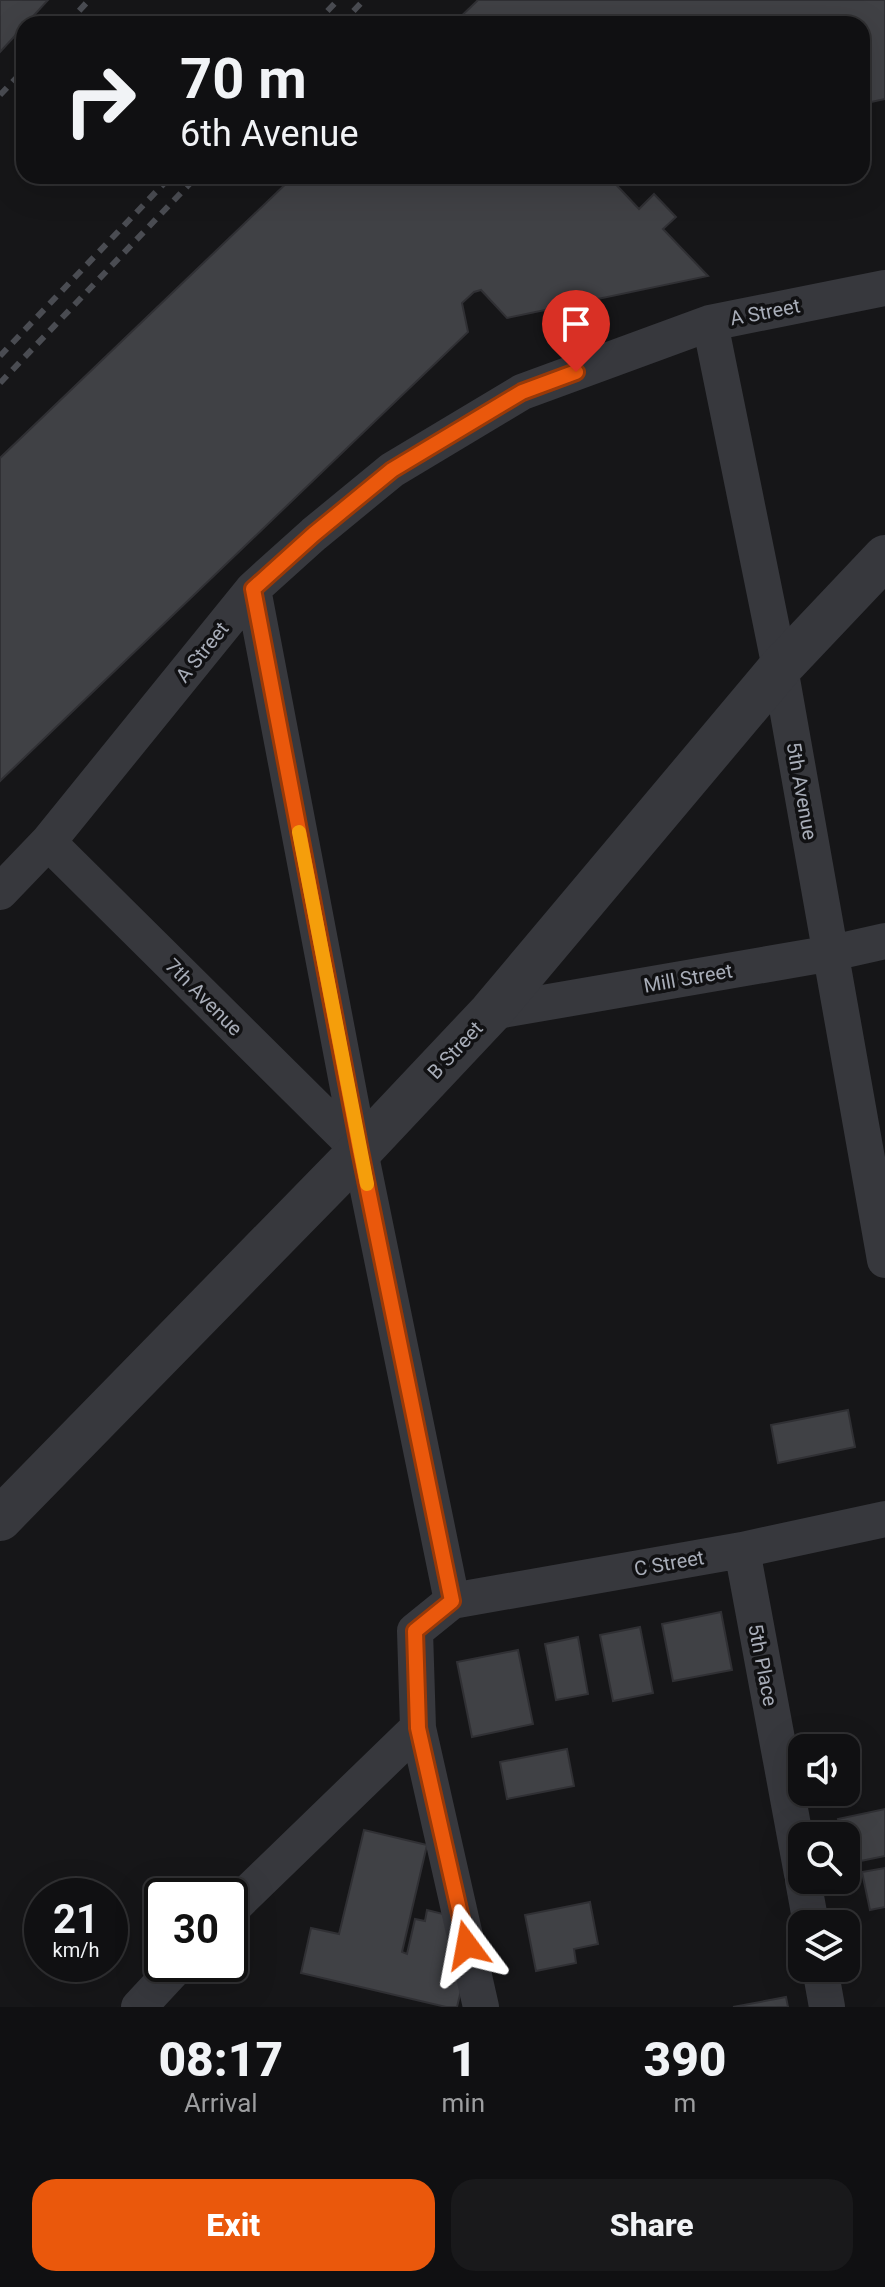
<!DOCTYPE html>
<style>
body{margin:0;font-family:Roboto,sans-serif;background:#19191b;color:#f1f3f6;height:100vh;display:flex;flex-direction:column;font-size:30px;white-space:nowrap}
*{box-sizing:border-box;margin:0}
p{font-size:26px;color:#9c9d9f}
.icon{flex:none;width:44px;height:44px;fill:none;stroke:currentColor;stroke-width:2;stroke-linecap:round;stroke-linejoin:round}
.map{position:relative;height:2007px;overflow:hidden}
.side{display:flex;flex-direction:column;background:#101012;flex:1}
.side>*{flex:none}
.hud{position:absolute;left:16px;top:16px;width:854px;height:168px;border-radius:24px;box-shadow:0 8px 32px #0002,0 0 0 2px #303032;background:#101012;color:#f1f3f6;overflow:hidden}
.buttons{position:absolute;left:788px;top:1734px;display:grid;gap:16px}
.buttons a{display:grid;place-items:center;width:72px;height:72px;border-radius:16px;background:#101012;box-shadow:0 8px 32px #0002,0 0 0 2px #303032;font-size:40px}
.speed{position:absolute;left:24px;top:1878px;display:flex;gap:16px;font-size:40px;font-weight:700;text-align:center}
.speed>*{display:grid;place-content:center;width:104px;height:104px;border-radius:50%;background:#101012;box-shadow:0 8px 32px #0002,0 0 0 2px #303032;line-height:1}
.speed small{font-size:20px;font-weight:400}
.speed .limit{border:4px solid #111;border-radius:12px;background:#fff;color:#111}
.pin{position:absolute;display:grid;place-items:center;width:68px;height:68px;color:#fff;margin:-82px -34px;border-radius:50% 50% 50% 0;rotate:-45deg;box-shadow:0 0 8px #0007}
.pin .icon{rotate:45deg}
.me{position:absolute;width:88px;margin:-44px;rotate:347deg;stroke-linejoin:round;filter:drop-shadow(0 0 6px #0008)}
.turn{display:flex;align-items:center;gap:28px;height:168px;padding:0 32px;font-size:36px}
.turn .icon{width:104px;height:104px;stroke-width:2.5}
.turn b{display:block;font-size:56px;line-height:68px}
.eta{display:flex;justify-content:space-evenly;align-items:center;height:136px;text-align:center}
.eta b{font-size:48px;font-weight:800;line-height:56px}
.cta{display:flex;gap:16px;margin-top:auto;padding:16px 32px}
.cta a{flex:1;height:92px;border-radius:24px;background:#ea580c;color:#fff;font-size:32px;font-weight:800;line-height:92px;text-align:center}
.cta a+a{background:#19191b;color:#f1f3f6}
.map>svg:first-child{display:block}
.building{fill:#404145;stroke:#303034;stroke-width:2}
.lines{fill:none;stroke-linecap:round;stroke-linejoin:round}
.minor{stroke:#37383d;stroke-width:36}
.tertiary{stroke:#37383d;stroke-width:44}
.rail{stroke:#4a4c52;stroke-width:6;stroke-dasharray:10 8;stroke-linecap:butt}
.route-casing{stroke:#983908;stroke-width:20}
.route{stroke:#ea580c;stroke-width:14}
.slow{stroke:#f59e0b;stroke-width:14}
.labels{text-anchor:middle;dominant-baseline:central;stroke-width:7;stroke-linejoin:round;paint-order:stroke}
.street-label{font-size:20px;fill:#a8adb8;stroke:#111113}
</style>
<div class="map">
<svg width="885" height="2007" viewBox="0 0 885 2007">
<rect width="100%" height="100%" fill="#161618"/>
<path class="building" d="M0 0H48L0 52Z
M478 0H885V99L862 104V24H453Z
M294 176H608L639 209 654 194 676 217 663 229 708 276 507 318 481 290 474 292 462 303 468 332 0 781V458Z
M848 1410 855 1447 778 1463 771 1425Z
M721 1612 732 1670 673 1681 662 1624Z
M640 1627 653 1693 613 1701 600 1635Z
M578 1637 588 1694 556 1700 545 1644Z
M518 1650 533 1724 472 1737 457 1662Z
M567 1749 574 1786 507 1799 500 1762Z
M885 1809V1856L846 1864V1836H841L838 1819Z
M364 1830 427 1845 402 1952 407 1954 415 1919 425 1921 427 1910 455 1917 457 1931 449 1966 466 1970 457 2007H446L301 1973 311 1928 339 1934Z
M885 1868V1907L870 1910 862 1872Z
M590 1902 598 1944 574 1949 576 1963 536 1971 525 1915Z
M786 1997 788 2007H733Z"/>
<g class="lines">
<path class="minor" d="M710 323 780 668 885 1260
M253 589 360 1151 452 1601 415 1631 418 1728 481 2007
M48 842 360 1151
M0 892 48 842 253 589 314 534 392 470 522 392 710 323 885 288
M491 1012 832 953 885 941
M742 1550 802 1874
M452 1601 742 1550 885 1519
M803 1880 811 1924
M230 1910 418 1728
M820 1968 827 2007
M139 2007 179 1964"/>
<path class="tertiary" d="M0 1519 360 1151 491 1012 780 668 885 557"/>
<path class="rail" d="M67 24 89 0
M315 24 338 0
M341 24 364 0
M0 95 24 70
M0 356 171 176
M0 383 197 176"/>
</g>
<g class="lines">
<g class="route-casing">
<path id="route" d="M467 1945 418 1728 415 1631 452 1601 360 1151 253 589 314 534 392 470 522 392 576 372"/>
</g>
<use href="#route" class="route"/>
<path class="slow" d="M299 832 367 1184"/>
</g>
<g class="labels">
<g class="street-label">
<text transform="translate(765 312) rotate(-11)">A Street</text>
<text transform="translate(202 652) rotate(-51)">A Street</text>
<text transform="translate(802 791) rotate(80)">5th Avenue</text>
<text transform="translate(688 978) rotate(-10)">Mill Street</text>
<text transform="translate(204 997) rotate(45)">7th Avenue</text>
<text transform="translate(455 1050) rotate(-47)">B Street</text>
<text transform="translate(669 1563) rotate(-10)">C Street</text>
<text transform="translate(763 1665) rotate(79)">5th Place</text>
</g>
</g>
</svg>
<div class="buttons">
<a><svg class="icon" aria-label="sound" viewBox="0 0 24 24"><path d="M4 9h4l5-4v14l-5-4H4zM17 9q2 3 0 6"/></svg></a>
<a><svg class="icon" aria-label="search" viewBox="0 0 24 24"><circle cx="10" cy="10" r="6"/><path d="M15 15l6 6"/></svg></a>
<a><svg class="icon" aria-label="layers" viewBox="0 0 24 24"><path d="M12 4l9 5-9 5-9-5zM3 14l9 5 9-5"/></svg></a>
</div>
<div class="speed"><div>21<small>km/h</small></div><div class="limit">30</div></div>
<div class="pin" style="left:576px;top:372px;background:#d93025"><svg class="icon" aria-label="arrive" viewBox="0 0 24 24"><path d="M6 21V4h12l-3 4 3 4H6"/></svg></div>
<svg class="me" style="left:467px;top:1945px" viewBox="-20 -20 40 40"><path d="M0-17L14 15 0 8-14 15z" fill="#ea580c" stroke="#fff" stroke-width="4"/></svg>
<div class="hud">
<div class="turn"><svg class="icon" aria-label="right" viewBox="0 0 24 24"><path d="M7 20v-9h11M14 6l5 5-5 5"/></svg><div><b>70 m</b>6th Avenue</div></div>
</div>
</div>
<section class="side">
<div class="eta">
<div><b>08:17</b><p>Arrival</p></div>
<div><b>1</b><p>min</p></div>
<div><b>390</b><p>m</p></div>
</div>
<div class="cta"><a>Exit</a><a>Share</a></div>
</section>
